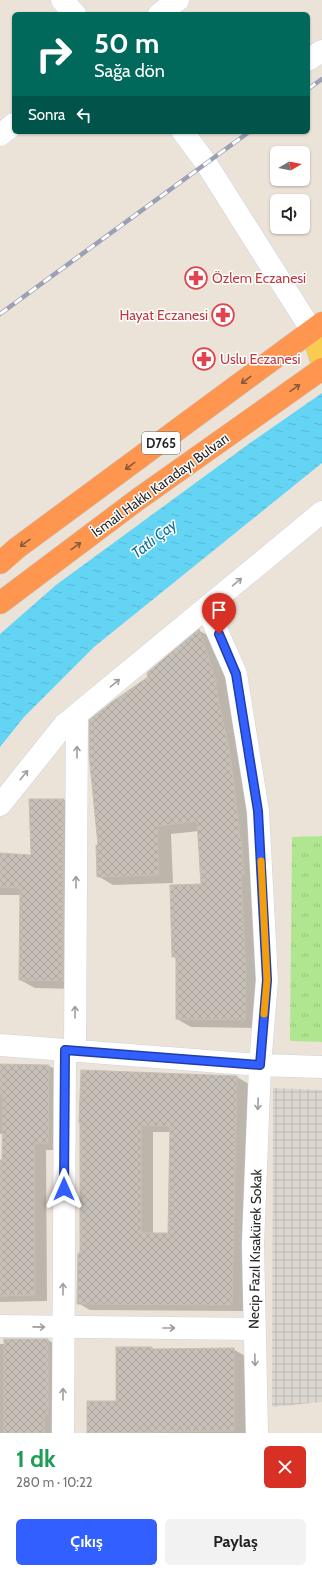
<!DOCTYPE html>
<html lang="tr">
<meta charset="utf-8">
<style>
body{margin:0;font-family:Cabin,sans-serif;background:#f2f2f2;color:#202124;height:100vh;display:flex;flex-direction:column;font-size:15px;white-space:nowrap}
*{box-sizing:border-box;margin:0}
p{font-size:13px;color:#757577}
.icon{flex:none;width:22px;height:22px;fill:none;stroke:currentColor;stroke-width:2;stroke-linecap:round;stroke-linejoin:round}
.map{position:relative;height:1433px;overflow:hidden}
.details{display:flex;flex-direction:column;background:#fff;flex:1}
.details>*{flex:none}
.guide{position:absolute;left:12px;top:12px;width:298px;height:122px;border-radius:6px;box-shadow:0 1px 3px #0004;background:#00695c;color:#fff;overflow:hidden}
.needle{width:26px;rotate:80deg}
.buttons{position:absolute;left:270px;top:146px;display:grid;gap:8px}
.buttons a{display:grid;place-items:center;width:40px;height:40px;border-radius:6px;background:#fff;box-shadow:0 1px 3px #0004;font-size:20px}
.pin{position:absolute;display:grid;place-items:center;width:34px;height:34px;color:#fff;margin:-41px -17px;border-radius:50% 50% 50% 0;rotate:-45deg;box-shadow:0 0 4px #0007}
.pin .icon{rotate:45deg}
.me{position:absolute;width:44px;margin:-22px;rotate:0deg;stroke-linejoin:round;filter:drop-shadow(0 0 3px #0008)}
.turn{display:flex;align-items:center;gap:14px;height:84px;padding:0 16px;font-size:18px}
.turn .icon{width:52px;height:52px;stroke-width:2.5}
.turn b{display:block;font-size:28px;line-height:34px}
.then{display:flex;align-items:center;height:38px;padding:0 16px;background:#0003;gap:8px;font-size:15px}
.round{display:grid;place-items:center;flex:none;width:42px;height:42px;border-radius:6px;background:#f2f2f2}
.overview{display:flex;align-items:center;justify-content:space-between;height:68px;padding:0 16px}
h1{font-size:24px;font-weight:800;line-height:30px;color:#1e9e55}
.button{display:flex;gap:8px;margin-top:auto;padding:8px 16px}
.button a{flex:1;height:46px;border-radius:6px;background:#325fff;color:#fff;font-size:16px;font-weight:800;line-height:46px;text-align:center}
.button a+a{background:#f2f2f2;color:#202124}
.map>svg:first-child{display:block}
.park{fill:url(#park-tufts)}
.plaza{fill:url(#plaza-grid)}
.water{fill:url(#water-ripples)}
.shadow{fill:#0003;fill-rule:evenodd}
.building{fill:url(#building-cross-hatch);stroke:#c7bfb2;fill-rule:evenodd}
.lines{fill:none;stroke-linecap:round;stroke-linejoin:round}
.minor-casing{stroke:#ced2e2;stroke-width:23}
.major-casing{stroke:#c7c7c7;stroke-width:23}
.highway-casing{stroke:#c7c7c7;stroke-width:23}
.minor{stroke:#fff;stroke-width:22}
.major{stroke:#f8cb51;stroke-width:22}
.highway{stroke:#ff9650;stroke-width:22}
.rail-casing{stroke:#9ba0b4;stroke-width:4.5}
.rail{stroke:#fff;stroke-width:3;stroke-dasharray:9;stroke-linecap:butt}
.oneway{stroke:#895a3a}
.oneway2{stroke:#9e9e9e}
.route-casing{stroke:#203ea6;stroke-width:10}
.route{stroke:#325fff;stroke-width:7}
.slow{stroke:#f59e0b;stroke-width:7}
.labels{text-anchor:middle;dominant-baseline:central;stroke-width:3;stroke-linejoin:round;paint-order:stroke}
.shield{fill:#fff;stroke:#686868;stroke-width:1}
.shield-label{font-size:13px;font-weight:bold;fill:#282828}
.health-label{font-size:14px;fill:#be3a42;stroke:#fff;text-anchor:start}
.street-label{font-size:14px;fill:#282828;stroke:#fff}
.water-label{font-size:15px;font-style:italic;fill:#066f9e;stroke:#fff}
</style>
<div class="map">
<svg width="322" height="1433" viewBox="0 0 322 1433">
<defs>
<pattern id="park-tufts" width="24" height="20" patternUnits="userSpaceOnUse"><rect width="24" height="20" fill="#b1e691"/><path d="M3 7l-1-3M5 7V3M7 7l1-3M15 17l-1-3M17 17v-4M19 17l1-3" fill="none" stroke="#98c57d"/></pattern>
<pattern id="plaza-grid" width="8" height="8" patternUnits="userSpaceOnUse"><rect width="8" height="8" fill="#dcd6d0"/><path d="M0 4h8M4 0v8" fill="none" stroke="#bdb8b3"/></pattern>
<pattern id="water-ripples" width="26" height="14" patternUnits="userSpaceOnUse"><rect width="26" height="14" fill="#64d4f5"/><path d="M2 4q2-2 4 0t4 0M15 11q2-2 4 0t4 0" fill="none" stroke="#57b6d2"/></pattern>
<pattern id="building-cross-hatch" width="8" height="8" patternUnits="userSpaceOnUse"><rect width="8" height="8" fill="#c7c0b8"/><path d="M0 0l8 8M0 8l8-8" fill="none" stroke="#aba59e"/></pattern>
</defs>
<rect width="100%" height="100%" fill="#ece3d8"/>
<path class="park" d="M322 836V1042L290 1041 292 837Z"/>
<path class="plaza" d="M273 1088 322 1090V1402L272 1407Z"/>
<path class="water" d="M322 393V463L94 647 24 717 0 747V634L56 585 250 443Z"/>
<path class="shadow" d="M200 631 214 639 231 692 254 846 259 1028 191 1027 177 1019V959L173 957 202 885 199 831 171 834 173 883 113 885 98 876 99 846 149 678Z
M64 800 79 809 78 989 35 988 20 980 21 895H0V854L32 856Z
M0 1065 49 1066 61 1072 60 1150H46L47 1301 0 1302V1161H3L4 1134H0Z
M237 1077 249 1084 244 1311 90 1310 78 1303 81 1254V1123ZM153 1132H170L169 1234H153Z
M5 1340H48L60 1347 55 1433H0V1344H5Z
M152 1348 155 1350 233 1349 245 1356 246 1433H88V1402H117Z"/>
<path class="building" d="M199 629 217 684H215L230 754 240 838H241L244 875H241L246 975 245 1020 176 1019V957H172L170 885 201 884 197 821 157 826 159 875 97 877 96 845H98L89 755V720L112 702 148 677 147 673Z
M29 799H64L63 981 19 980 20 888 0 887V853L31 855Z
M0 1064 49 1065 48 1143H34L35 1295 0 1296V1160H2L3 1093H0Z
M81 1070 237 1076 232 1305 77 1304 78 1253H80V1123H79ZM141 1125 170 1126 168 1233H141Z
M4 1339H48V1414H44V1433H4Z
M116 1347H152V1349L234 1348V1431L87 1433V1401H116Z"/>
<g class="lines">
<g class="minor-casing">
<path id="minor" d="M62 0 75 14
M159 14 178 0
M308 60 322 51
M183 132 206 163 312 331
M0 135 14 124
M207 608 236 674 258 811 267 980 260 1065 253 1244 257 1433
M0 805 64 725 322 512
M0 1045 260 1065 322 1067
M75 1051 77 715
M0 1326 254 1329
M63 1433 65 1050"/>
</g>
<g class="major-casing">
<path id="major" d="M312 331 322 363"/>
</g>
<g class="highway-casing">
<path id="highway" d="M0 563 17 548 322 323
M0 603 137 500 322 369"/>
</g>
<use href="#minor" class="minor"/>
<use href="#major" class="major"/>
<use href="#highway" class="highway"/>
<g class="rail-casing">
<path id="rail" d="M308 89 322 79
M0 314 249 132"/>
</g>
<use href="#rail" class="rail"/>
</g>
<defs><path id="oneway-shaft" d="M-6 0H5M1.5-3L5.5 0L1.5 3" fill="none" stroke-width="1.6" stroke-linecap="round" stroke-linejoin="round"/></defs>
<g class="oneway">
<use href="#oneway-shaft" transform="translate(246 380) rotate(143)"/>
<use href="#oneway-shaft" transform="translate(295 388) rotate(-35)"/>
<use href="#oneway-shaft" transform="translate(130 466) rotate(143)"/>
<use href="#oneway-shaft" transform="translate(25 543) rotate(144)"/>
<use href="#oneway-shaft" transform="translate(76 546) rotate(-36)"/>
</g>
<g class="oneway2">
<use href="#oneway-shaft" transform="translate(237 582) rotate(-40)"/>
<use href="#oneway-shaft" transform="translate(115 683) rotate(-40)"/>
<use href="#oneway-shaft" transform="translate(77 752) rotate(-90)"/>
<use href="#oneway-shaft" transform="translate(24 775) rotate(-51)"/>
<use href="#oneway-shaft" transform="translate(76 882) rotate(-90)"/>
<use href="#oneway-shaft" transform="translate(75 1012) rotate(-90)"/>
<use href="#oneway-shaft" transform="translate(258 1104) rotate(92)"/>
<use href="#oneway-shaft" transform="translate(63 1289) rotate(-90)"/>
<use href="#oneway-shaft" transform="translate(39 1327) rotate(1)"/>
<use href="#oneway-shaft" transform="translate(169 1328)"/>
<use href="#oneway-shaft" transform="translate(255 1360) rotate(88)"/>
<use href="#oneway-shaft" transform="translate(63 1394) rotate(-90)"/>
</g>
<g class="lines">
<g class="route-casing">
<path id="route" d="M64 1189 65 1050 260 1065 267 980 258 811 236 674 219 634"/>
</g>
<use href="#route" class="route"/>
<path class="slow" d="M261 861 267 980 264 1014"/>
</g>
<defs>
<g id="pharmacy-ring" transform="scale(1.15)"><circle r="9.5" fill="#fff" stroke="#e0444e" stroke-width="1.5"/><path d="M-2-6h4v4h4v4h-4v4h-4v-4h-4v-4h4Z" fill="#e0444e"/></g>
</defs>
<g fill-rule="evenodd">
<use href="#pharmacy-ring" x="196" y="278"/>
<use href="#pharmacy-ring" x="223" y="315"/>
<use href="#pharmacy-ring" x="204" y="359"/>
</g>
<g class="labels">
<rect class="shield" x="142" y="432" width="38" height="22" rx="3"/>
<g class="shield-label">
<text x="161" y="443">D765</text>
</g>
<g class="health-label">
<text x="212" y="278">Özlem Eczanesi</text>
<text x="208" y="315" text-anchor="end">Hayat Eczanesi</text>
<text x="220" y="359">Uslu Eczanesi</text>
</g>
<g class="street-label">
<text transform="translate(160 485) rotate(-36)">İsmail Hakkı Karadayı Bulvarı</text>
<text transform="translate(255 1249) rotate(-89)">Necip Fazıl Kısakürek Sokak</text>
</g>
<g class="water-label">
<text transform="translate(154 539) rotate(-38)">Tatlı Çay</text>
</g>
</g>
</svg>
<div class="buttons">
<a><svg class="needle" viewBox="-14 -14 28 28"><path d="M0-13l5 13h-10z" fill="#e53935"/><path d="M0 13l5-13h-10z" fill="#757577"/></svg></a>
<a><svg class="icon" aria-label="sound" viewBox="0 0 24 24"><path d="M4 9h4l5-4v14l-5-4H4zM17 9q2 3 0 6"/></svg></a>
</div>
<div class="pin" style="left:219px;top:634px;background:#d93025"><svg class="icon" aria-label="arrive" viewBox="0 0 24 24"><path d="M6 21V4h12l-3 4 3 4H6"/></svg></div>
<svg class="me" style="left:64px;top:1189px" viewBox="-20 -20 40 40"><path d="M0-17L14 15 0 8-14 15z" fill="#325fff" stroke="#fff" stroke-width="4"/></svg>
<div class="guide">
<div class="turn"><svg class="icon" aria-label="right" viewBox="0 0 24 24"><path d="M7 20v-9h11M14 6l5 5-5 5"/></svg><div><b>50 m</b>Sağa dön</div></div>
<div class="then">Sonra<svg class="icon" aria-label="left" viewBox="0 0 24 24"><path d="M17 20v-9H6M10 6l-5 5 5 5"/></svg></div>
</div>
</div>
<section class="details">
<div class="overview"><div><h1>1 dk</h1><p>280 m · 10:22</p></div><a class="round" style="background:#d93025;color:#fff"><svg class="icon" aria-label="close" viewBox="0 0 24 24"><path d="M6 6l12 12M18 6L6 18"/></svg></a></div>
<div class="button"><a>Çıkış</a><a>Paylaş</a></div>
</section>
